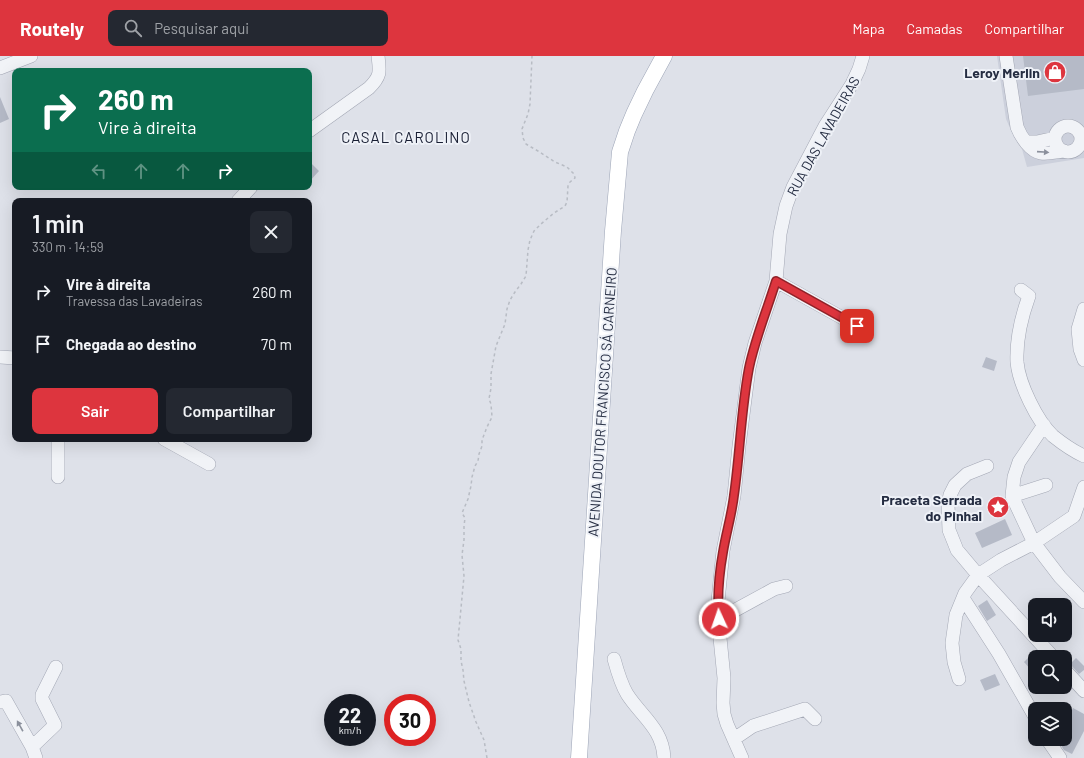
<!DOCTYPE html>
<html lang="pt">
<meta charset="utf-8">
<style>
body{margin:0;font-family:Barlow,sans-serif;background:#242831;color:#f1f3f6;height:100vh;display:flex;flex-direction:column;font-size:15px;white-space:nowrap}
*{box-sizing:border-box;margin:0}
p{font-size:13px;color:#9ea1a6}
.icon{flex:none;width:22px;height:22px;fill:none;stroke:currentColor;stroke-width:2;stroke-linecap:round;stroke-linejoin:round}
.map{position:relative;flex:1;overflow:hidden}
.drawer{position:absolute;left:12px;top:142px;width:300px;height:244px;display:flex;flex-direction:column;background:#171b24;border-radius:8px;box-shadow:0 4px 16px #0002}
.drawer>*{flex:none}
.top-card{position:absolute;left:12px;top:12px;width:300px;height:122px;border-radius:8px;box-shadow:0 4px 16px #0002;background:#0b6e4f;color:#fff;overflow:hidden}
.buttons{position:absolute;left:1028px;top:542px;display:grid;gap:8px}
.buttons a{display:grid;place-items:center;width:44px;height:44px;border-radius:8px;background:#171b24;box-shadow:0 4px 16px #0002;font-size:20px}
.speed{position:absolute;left:324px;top:638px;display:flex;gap:8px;font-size:20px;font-weight:700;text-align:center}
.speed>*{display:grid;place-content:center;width:52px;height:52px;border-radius:50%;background:#171b24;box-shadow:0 4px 16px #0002;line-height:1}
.speed small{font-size:10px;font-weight:400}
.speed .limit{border:6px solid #d22;background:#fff;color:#111}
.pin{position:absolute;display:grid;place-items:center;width:34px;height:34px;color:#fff;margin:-17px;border-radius:8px;box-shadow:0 2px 6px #0006}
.me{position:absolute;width:44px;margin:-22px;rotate:357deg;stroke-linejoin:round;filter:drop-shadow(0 0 3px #0008)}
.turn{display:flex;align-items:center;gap:14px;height:84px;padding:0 20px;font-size:18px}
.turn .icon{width:52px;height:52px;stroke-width:2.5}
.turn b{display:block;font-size:28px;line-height:34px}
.lanes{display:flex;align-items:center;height:38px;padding:0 20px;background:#0003;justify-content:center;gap:20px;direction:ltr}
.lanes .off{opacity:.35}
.round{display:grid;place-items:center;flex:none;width:42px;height:42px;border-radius:8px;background:#242831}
.headline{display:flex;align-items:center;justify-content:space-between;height:68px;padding:0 20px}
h1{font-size:24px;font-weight:600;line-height:30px}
.button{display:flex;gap:8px;margin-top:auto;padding:8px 20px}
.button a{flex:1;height:46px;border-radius:8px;background:#dd353e;color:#fff;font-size:16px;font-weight:600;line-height:46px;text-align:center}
.button a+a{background:#242831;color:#f1f3f6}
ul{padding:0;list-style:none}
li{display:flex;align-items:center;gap:12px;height:52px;padding:0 20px}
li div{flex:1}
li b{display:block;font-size:15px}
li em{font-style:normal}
header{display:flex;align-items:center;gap:24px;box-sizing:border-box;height:56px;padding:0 20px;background:#dd353e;color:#fff}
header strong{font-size:19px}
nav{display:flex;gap:22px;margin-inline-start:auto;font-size:14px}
.search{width:280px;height:36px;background:#242831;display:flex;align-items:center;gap:10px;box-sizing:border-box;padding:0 14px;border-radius:8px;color:#9ea1a6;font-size:15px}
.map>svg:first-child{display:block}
.built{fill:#ccd0dc}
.building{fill:#b5bac7}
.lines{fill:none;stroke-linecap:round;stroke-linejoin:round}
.minor-casing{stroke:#a3a7b4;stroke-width:14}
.major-casing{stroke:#9ca4b6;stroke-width:17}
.path{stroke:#b8bcc4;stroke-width:1.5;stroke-dasharray:3 3;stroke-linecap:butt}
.minor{stroke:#f1f3f7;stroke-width:13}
.major{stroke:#fff;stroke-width:16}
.oneway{fill:#8b909c}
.route-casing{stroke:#902228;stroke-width:10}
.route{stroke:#dd353e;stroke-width:7}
.labels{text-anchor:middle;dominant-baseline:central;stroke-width:4;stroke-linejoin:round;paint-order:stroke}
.poi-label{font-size:14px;font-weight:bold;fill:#252d42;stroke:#eef1f7;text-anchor:end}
.street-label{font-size:14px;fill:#252d42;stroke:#eef1f7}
.neighbourhood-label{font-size:15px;letter-spacing:1px;fill:#181e33;stroke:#eef1f7}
</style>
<header>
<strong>Routely</strong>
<div class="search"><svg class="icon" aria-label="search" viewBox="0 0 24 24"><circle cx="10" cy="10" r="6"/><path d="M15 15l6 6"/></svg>Pesquisar aqui</div>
<nav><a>Mapa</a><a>Camadas</a><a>Compartilhar</a></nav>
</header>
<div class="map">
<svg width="1084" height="702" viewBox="0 0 1084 702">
<rect width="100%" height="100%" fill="#dee1e9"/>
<path class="built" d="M997 0H1084V102L1027 111 1022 93 1014 81 1006 63Z"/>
<path class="building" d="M1023 0H1084V33L1028 40Z
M0 41 9 63 0 67Z
M309 105 319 115 309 126Z
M986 301 997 305 994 315 982 311Z
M1005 463 1012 479 982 492 975 477Z
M987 544 996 559 987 565 978 550Z
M1035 595V610L1031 614 1024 606Z
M1076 602 1084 610V614L1079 618 1070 608Z
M995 618 1000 629 985 635 980 624Z
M1073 652 1084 658V675L1072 698 1064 694 1057 683H1065V668Z"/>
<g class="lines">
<g class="minor-casing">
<path id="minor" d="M1006 0 1017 71C1021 81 1030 95 1041 97 1048 98 1056 96 1064 95
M0 12 31 0
M1055 83a13 13 0 1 1 26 0a13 13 0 1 1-26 0Z
M309 75 369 32C381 20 380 16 378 0
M1026 86H1037L1055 82
M238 145 251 131
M776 225 857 270
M1021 234 1029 240C1021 262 1016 283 1017 306 1019 328 1037 365 1053 380 1063 388 1073 395 1084 400
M1084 253 1078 273 1080 293 1084 304
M0 301 15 302
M1044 369 1019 406 1014 421 1012 440 1034 487 1060 521 1084 546
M58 383V421
M164 383 209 408
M987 410 967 418 955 429 950 439 948 448 949 474 957 494 978 519 1053 601
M1012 440 1046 429
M963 542 999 598 1035 661
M719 563 774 533 786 530
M614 603C617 614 621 628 627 638 641 660 663 673 664 702
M1065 614 1084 635
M959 623 954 606 952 587 956 559 965 537 978 519 1001 504 1034 487 1074 460 1084 431
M0 646 6 645 32 691 36 702
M734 683 753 670 805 653 815 663
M1047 683 1060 702
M32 691 55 669 42 643V639L56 611
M742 702 727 668 724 658 723 647 724 622 720 582 718 545 723 495 734 440 739 390 749 312 755 287 776 225 780 178 786 150 793 131 825 70 852 28 859 13 863 0"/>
</g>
<g class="major-casing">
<path id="major" d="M579 702 613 175 620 96 627 75 634 58 645 35 664 0"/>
</g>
<path class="path" d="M487 702 484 684 476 666 469 646 464 625 463 614 461 605V593L458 584 464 520 462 499 464 484V470L465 462 462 457 468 443 471 430 472 421 475 410 478 405 479 398 482 390V384L487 371 492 361 491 348 489 343 491 332V318L496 290 505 268 507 253 510 244 515 236 521 228 526 220 528 194 530 184 534 175 541 168 554 157 565 150 567 146 568 130 570 126 575 122 574 118 567 111 555 106 538 95 531 91 526 88 523 82 522 73 528 58 530 48 532 0"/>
<use href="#minor" class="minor"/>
<use href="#major" class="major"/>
</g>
<defs><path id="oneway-solid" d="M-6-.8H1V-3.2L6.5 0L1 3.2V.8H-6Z"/></defs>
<g class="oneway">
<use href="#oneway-solid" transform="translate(1043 96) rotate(4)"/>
<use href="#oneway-solid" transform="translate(20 670) rotate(-119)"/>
</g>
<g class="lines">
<g class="route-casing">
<path id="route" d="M719 563C717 540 719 518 723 496 726 477 732 458 734 439 740 397 741 354 749 312 755 283 767 254 776 225L857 270"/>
</g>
<use href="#route" class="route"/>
</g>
<defs>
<g id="shop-disc" transform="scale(1.15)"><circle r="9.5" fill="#dd353e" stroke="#eef1f7"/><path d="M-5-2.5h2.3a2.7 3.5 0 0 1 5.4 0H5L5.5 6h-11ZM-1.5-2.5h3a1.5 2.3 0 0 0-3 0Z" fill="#fff"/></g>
<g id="sight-disc" transform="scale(1.15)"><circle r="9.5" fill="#dd353e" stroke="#eef1f7"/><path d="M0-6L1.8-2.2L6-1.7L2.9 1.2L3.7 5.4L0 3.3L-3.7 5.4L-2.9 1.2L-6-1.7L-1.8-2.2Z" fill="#fff"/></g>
</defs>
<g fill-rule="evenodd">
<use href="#shop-disc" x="1055" y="16"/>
<use href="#sight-disc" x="998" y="451"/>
</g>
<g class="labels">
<g class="poi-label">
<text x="1040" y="16">Leroy Merlin</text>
<text x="982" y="443">Praceta Serrada<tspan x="982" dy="16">do Pinhal</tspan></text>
</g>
<g class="street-label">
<text transform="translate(823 80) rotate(-61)">RUA DAS LAVADEIRAS</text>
<text transform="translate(602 346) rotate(-86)">AVENIDA DOUTOR FRANCISCO SÁ CARNEIRO</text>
</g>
<g class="neighbourhood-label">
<text x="406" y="81">CASAL CAROLINO</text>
</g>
</g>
</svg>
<div class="buttons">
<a><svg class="icon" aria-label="sound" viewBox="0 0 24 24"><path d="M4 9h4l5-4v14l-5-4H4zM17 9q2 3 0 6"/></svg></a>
<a><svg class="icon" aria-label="search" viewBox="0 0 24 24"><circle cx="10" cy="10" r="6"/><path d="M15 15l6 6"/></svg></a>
<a><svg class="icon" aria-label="layers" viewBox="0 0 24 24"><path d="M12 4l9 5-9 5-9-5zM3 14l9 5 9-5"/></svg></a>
</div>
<div class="speed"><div>22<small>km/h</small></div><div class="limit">30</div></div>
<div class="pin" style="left:857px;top:270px;background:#d93025"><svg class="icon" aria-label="arrive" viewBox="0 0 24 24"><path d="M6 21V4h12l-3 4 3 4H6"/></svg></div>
<svg class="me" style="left:719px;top:563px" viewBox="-20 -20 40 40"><circle r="17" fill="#dd353e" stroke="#fff" stroke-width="3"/><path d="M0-11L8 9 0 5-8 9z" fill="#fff"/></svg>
<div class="top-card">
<div class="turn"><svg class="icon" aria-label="right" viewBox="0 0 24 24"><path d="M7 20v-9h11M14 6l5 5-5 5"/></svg><div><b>260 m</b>Vire à direita</div></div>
<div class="lanes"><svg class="icon off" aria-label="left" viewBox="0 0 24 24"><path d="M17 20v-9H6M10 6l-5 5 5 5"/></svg><svg class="icon off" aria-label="ahead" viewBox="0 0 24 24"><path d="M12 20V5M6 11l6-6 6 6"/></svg><svg class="icon off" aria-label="ahead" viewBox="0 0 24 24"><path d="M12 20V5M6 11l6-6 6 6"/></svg><svg class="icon" aria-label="right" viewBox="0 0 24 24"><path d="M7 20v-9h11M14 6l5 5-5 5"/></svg></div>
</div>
<section class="drawer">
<div class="headline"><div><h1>1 min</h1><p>330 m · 14:59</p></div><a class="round"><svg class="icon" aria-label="close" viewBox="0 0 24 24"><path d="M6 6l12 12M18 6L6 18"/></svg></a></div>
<ul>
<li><svg class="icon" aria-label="right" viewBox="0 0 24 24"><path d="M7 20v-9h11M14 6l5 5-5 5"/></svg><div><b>Vire à direita</b><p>Travessa das Lavadeiras</p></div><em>260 m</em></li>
<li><svg class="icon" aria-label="arrive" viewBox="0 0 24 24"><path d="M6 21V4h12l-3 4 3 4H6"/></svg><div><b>Chegada ao destino</b></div><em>70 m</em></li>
</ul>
<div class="button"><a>Sair</a><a>Compartilhar</a></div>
</section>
</div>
